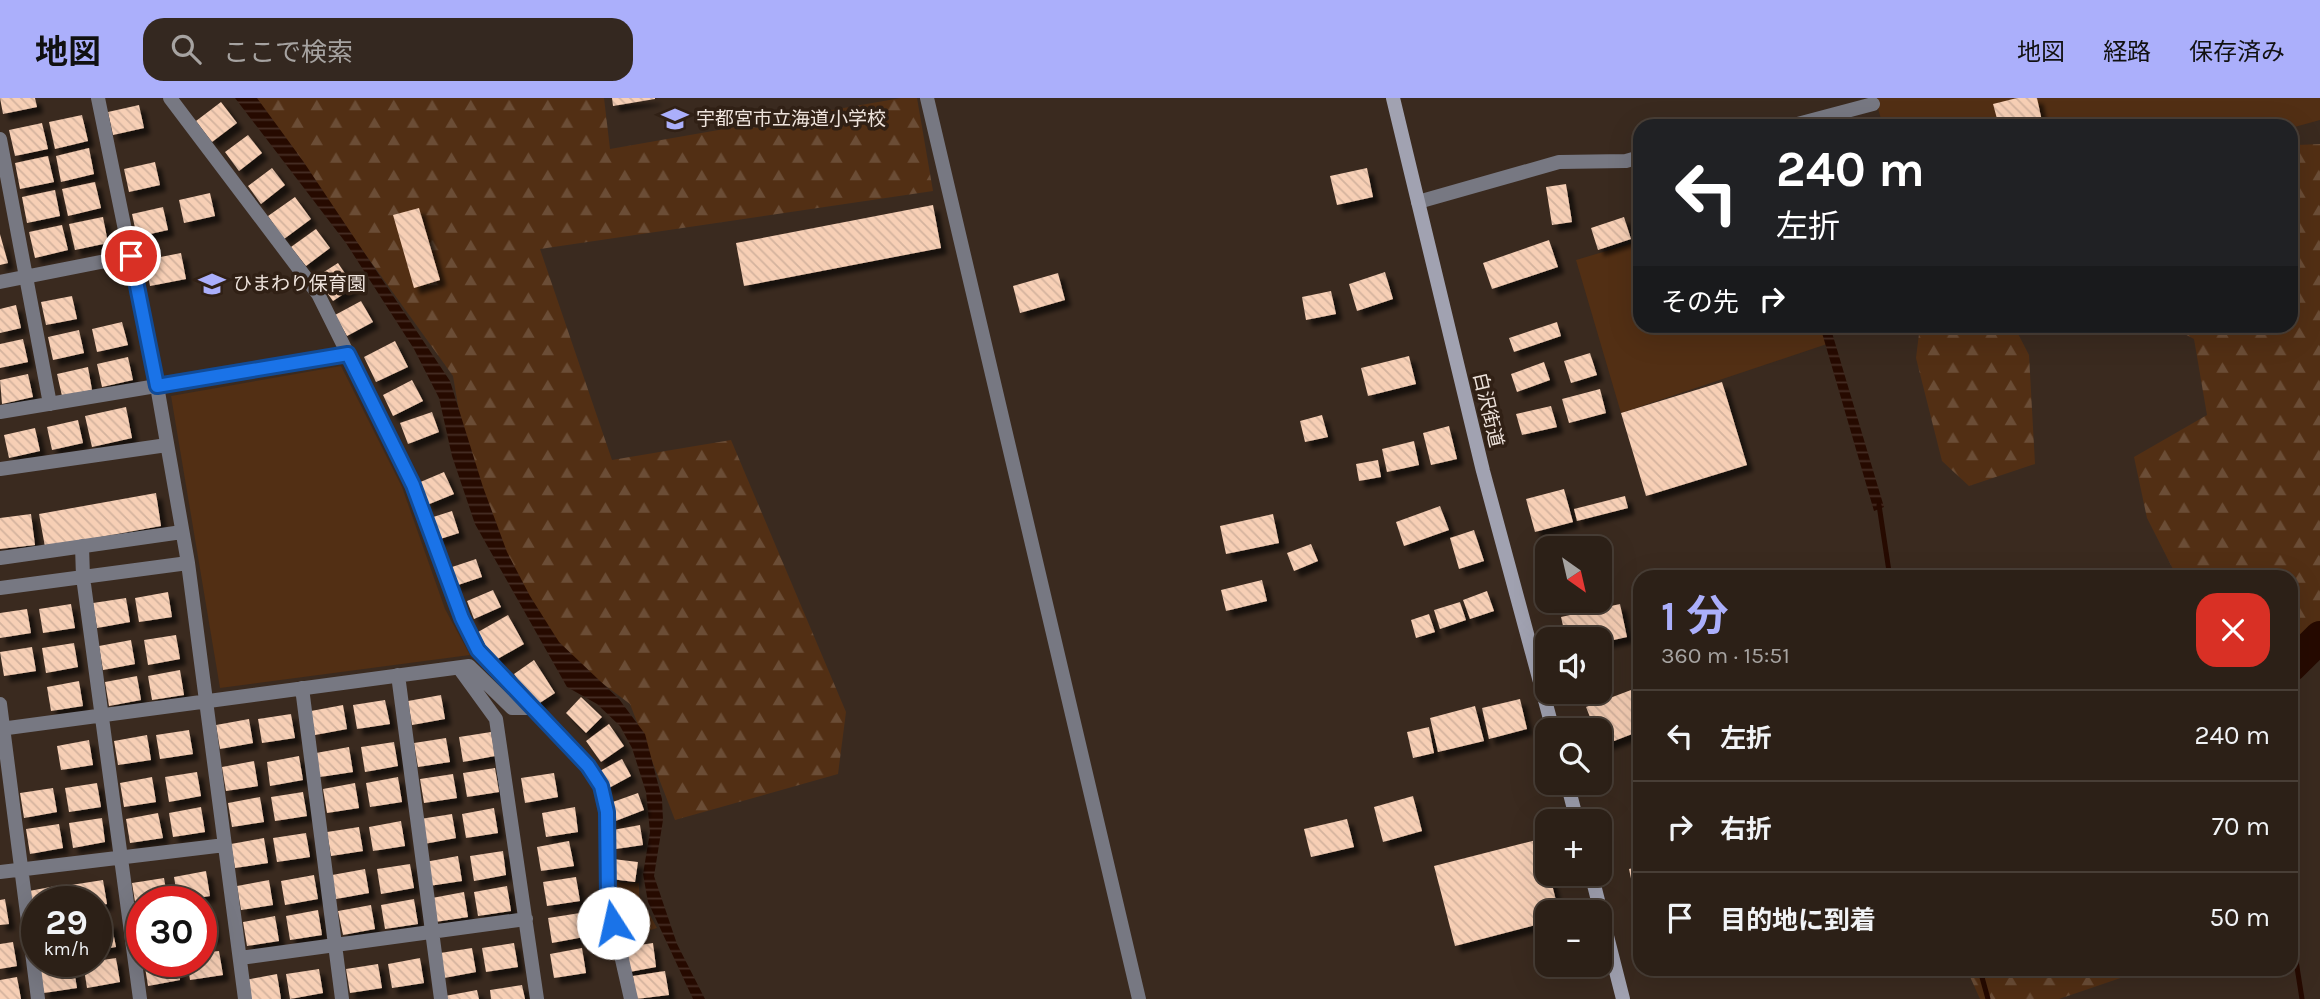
<!DOCTYPE html>
<html lang="ja">
<meta charset="utf-8">
<style>
body{margin:0;font-family:Karla,"Noto Sans JP",sans-serif;background:#342820;color:#f1f3f6;height:100vh;display:flex;flex-direction:column;font-size:26px;white-space:nowrap}
*{box-sizing:border-box;margin:0}
p{font-size:23px;color:#a6a3a1}
.icon{flex:none;width:38px;height:38px;fill:none;stroke:currentColor;stroke-width:2;stroke-linecap:round;stroke-linejoin:round}
.map{position:relative;flex:1;overflow:hidden}
.details{position:absolute;left:1633px;top:472px;width:665px;height:406px;display:flex;flex-direction:column;background:#2c2017;border-radius:21px;box-shadow:0 7px 28px #0002,0 0 0 2px #483e36}
.details>*{flex:none}
.guide{position:absolute;left:1633px;top:21px;width:665px;height:214px;border-radius:21px;box-shadow:0 7px 28px #0002,0 0 0 2px #483e36;background:#202124;color:#fff;overflow:hidden}
.needle{width:46px;rotate:146deg}
.tools{position:absolute;left:1535px;top:438px;display:grid;gap:14px}
.tools a{display:grid;place-items:center;width:77px;height:77px;border-radius:14px;background:#2c2017;box-shadow:0 7px 28px #0002,0 0 0 2px #483e36;font-size:35px}
.speed{position:absolute;left:21px;top:788px;display:flex;gap:14px;font-size:35px;font-weight:700;text-align:center}
.speed>*{display:grid;place-content:center;width:91px;height:91px;border-radius:50%;background:#2c2017;box-shadow:0 7px 28px #0002,0 0 0 2px #483e36;line-height:1}
.speed small{font-size:18px;font-weight:400}
.speed .limit{border:10px solid #d22;background:#fff;color:#111}
.pin{position:absolute;display:grid;place-items:center;width:60px;height:60px;color:#fff;margin:-30px;border:4px solid #fff;border-radius:50%;box-shadow:0 2px 7px #0007}
.me{position:absolute;width:77px;margin:-38px;rotate:350deg;stroke-linejoin:round;filter:drop-shadow(0 0 5px #0008)}
.turn{display:flex;align-items:center;gap:24px;height:147px;padding:0 28px;font-size:32px}
.turn .icon{width:91px;height:91px;stroke-width:2.5}
.turn b{display:block;font-size:49px;line-height:60px}
.then{display:flex;align-items:center;height:66px;padding:0 28px;background:#0003;gap:14px;font-size:26px}
.round{display:grid;place-items:center;flex:none;width:74px;height:74px;border-radius:21px;background:#342820}
.headline{display:flex;align-items:center;justify-content:space-between;height:119px;padding:0 28px}
h1{font-size:42px;font-weight:700;line-height:52px;color:#abaffb}
ul{padding:0;list-style:none}
li{display:flex;align-items:center;gap:21px;height:91px;padding:0 28px;border-top:2px solid #483e36}
li div{flex:1}
li b{display:block;font-size:26px}
li em{font-style:normal}
header{display:flex;align-items:center;gap:42px;box-sizing:border-box;height:98px;padding:0 35px;background:#abaffb;color:#111}
header strong{font-size:33px}
nav{display:flex;gap:38px;margin-inline-start:auto;font-size:24px}
.search{width:490px;height:63px;background:#342820;display:flex;align-items:center;gap:18px;box-sizing:border-box;padding:0 24px;border-radius:21px;color:#a6a3a1;font-size:26px}
.map>svg:first-child{display:block}
.green{fill:#522f14}
.forest{fill:url(#forest-firs)}
.water{fill:url(#water-rules)}
.lines{fill:none;stroke-linecap:round;stroke-linejoin:round}
.stream{stroke:#260a00;stroke-width:5}
.river{stroke:#260a00;stroke-width:32}
.building{fill:url(#building-back-hatch);filter:url(#shadow)}
.street{stroke:#777882;stroke-width:14}
.secondary{stroke:#a1a2b1;stroke-width:14}
.route-casing{stroke:#114b97;stroke-width:18}
.route{stroke:#1a73e8;stroke-width:12}
.labels{text-anchor:middle;dominant-baseline:central;stroke-width:7;stroke-linejoin:round;paint-order:stroke}
.poi-label{font-size:19px;fill:#eee3dc;stroke:#302015;text-anchor:start}
.street-label{font-size:19px;fill:#eee3dc;stroke:#302015}
</style>
<header>
<strong>地図</strong>
<div class="search"><svg class="icon" aria-label="search" viewBox="0 0 24 24"><circle cx="10" cy="10" r="6"/><path d="M15 15l6 6"/></svg>ここで検索</div>
<nav><a>地図</a><a>経路</a><a>保存済み</a></nav>
</header>
<div class="map">
<svg width="2320" height="901" viewBox="0 0 2320 901">
<defs>
<pattern id="forest-firs" width="22" height="20" patternUnits="userSpaceOnUse" patternTransform="scale(1.75)"><rect width="22" height="20" fill="#522f14"/><path d="M5 1l3.5 6h-7zM16 11l3.5 6h-7z" fill="#6b4d36"/></pattern>
<pattern id="water-rules" width="6" height="5" patternUnits="userSpaceOnUse" patternTransform="scale(1.75)"><rect width="6" height="5" fill="#260a00"/><path d="M0 2.5h6" fill="none" stroke="#462e25"/></pattern>
<pattern id="building-back-hatch" width="6" height="6" patternUnits="userSpaceOnUse" patternTransform="scale(1.75)"><rect width="6" height="6" fill="#f7cfb5"/><path d="M-1 5l2 2M0 0l6 6M5-1l2 2" fill="none" stroke="#d4b39e"/></pattern>
<filter id="shadow"><feDropShadow dx="6" dy="6" stdDeviation="2" flood-color="#0009"/></filter>
</defs>
<rect width="100%" height="100%" fill="#3a2a1f"/>
<path class="green" d="M1875 0H2320V22L2291 30V28H1883Z
M1640 143V228H1821L1827 246 1621 315 1576 162Z
M341 268 402 389 445 511 470 557 220 590 171 298Z
M612 784 639 785V797L657 830 624 840Z"/>
<path class="forest" d="M253 0H604L610 51 901 0H917L933 93 540 151 612 362 731 342 846 614 838 676 675 722 630 606 542 540 471 384 453 278Z
M2320 46V552L2291 565V480L2177 479 2147 420 2134 359 2207 317 2194 241 2170 228H2291V50L2297 47Z
M1920 228H2014L2029 257 2035 366 1969 388 1942 363 1916 260Z
M1967 872H2144L2059 901H1980Z"/>
<path class="water" d="M235 0H257L303 63 450 283 483 389 507 454 530 498 559 544 619 601 645 636 662 701 663 722 654 778 677 846 705 901H693L648 804 643 776 650 734 646 694 632 650 620 628 597 606 567 589 475 426 452 358 439 300 414 251 346 145Z
M1820 228H1830L1884 409 1874 413Z"/>
<g class="lines">
<path class="stream" d="M1879 407 1890 480
M2291 831 2302 901
M1980 872 1988 901"/>
<path class="river" d="M2291 568 2320 539"/>
</g>
<path class="building" d="M0 0H35L37 9 3 16Z
M612 0H655V1L613 8Z
M2017 0H2037L2043 28H1999L1993 6Z
M221 4 237 25 212 44 196 23Z
M139 7 144 30 113 37 108 14Z
M82 17 88 43 55 51 49 24Z
M42 25 48 51 15 58 9 32Z
M248 37 262 55 239 73 225 54Z
M89 50 94 76 61 84 56 58Z
M48 58 54 84 20 91 15 65Z
M155 64 160 87 129 94 124 71Z
M272 70 285 87 261 106 248 88Z
M1367 70 1373 99 1337 107 1330 78Z
M95 84 101 110 68 118 62 91Z
M1566 86 1572 124 1552 127 1546 89Z
M55 92 60 118 27 125 22 99Z
M210 95 215 118 184 125 179 102Z
M295 99 311 121 284 141 268 118Z
M933 107 941 150 744 188 736 145Z
M163 109 168 132 137 139 132 116Z
M419 110 440 182 414 190 393 117Z
M103 119 108 145 75 152 69 126Z
M1624 119 1631 141 1598 152 1591 130Z
M62 127 68 152 35 160 29 134Z
M316 131 330 150 306 168 291 149Z
M0 136 8 165 0 167Z
M1549 142 1558 169 1492 191 1483 165Z
M181 155 186 181 150 188 145 162Z
M338 165 354 189 333 203 316 179Z
M1385 174 1393 201 1357 213 1349 186Z
M1058 175 1065 202 1020 215 1013 188Z
M1331 193 1336 216 1306 222 1302 199Z
M72 198 77 221 46 227 41 204Z
M361 203 373 224 347 238 335 217Z
M16 207 21 230 0 235V211Z
M122 224 128 247 97 254 92 231Z
M1557 224 1561 238 1514 254 1509 240Z
M79 232 84 255 53 262 48 239Z
M23 241 28 264 0 270V246Z
M395 243 408 269 376 284 364 259Z
M1590 255 1597 277 1571 285 1564 263Z
M1409 258 1416 286 1368 298 1361 270Z
M128 259 133 282 102 289 97 266Z
M1544 264 1550 282 1517 294 1511 276Z
M88 269 92 292 62 298 57 276Z
M28 276 33 299 2 306 0 282Z
M412 282 423 303 393 318 383 297Z
M1722 284 1747 367 1646 398 1621 315Z
M1600 291 1606 315 1569 325 1562 301Z
M1551 308 1557 329 1522 337 1516 316Z
M126 309 132 340 92 349 85 318Z
M432 314 439 334 408 346 400 325Z
M1322 317 1328 339 1305 344 1300 323Z
M78 322 83 345 52 352 47 329Z
M1449 328 1457 361 1431 367 1423 335Z
M35 330 40 353 9 360 4 337Z
M1414 343 1419 367 1387 374 1382 351Z
M1378 362 1381 379 1359 383 1356 366Z
M444 374 454 396 427 407 418 385Z
M1564 391 1573 424 1535 434 1526 401Z
M156 395 161 428 45 449 39 416Z
M1625 398 1628 410 1577 423 1574 411Z
M1440 408 1449 432 1404 448 1396 424Z
M452 413 459 435 437 442 430 420Z
M31 416 35 447 0 451V420Z
M1273 416 1279 445 1226 456 1220 428Z
M1474 432 1484 463 1459 471 1450 440Z
M1311 446 1318 463 1294 473 1287 455Z
M476 461 482 479 455 488 449 470Z
M1262 482 1267 503 1226 513 1221 492Z
M493 492 501 509 474 521 467 503Z
M1487 493 1494 513 1470 521 1463 502Z
M168 494 172 519 139 524 135 500Z
M126 500 130 524 97 530 93 505Z
M1460 504 1466 522 1440 531 1434 512Z
M71 506 75 530 43 535 39 511Z
M1620 506 1627 539 1600 545V541H1566L1561 519Z
M27 511 31 535 0 540V515Z
M1429 516 1435 534 1416 540 1411 522Z
M508 517 524 546 494 563 478 534Z
M176 537 180 561 148 567 144 542Z
M131 542 135 566 103 572 99 548Z
M74 545 78 569 46 575 42 550Z
M32 549 36 573 4 578 0 554Z
M534 562 555 595 535 608 514 576Z
M180 572 184 597 152 602 148 578Z
M137 578 141 602 109 608 105 584Z
M79 583 83 608 51 613 47 589Z
M1631 592 1640 615V633L1601 648 1600 632H1595L1586 609Z
M441 597 445 621 412 627 408 603Z
M581 599 602 619 586 635 566 615Z
M1520 601 1527 631 1489 641 1482 610Z
M385 602 390 626 357 631 353 607Z
M343 607 347 631 315 637 311 613Z
M1475 608 1484 643 1438 654 1430 620Z
M291 616 295 640 262 645 258 621Z
M249 621 253 645 220 651 216 627Z
M609 626 624 648 601 664 586 643Z
M1429 629 1434 655 1413 660 1407 634Z
M189 632 193 656 160 661 156 637Z
M491 634 495 658 463 664 459 639Z
M147 637 151 662 118 667 114 643Z
M446 640 450 664 418 669 414 645Z
M89 642 93 667 61 672 57 648Z
M394 644 398 668 365 674 361 649Z
M349 649 353 674 320 679 316 655Z
M299 658 303 682 270 688 267 664Z
M622 661 631 678 607 691 598 674Z
M254 663 258 688 226 693 222 669Z
M495 670 499 694 467 699 463 675Z
M197 674 201 698 169 704 165 679Z
M554 675 558 699 525 705 521 680Z
M453 676 457 700 424 705 420 681Z
M152 679 156 704 124 709 120 685Z
M398 679 402 704 370 709 366 685Z
M97 685 101 709 69 714 65 690Z
M355 685 359 710 327 715 323 691Z
M53 690 57 714 24 720 20 695Z
M303 694 307 718 275 723 271 699Z
M638 695 644 712 613 724 607 706Z
M1413 698 1422 733 1383 744 1374 709Z
M260 699 264 724 232 729 228 705Z
M201 709 205 734 173 739 169 715Z
M575 709 578 734 546 739 542 715Z
M494 710 498 735 466 740 462 716Z
M158 715 163 740 130 745 126 721Z
M452 716 456 740 424 746 420 721Z
M102 720 105 744 73 750 69 725Z
M1347 721 1354 749 1311 759 1304 731Z
M401 723 405 748 373 753 369 729Z
M59 726 63 750 30 756 26 731Z
M640 727 643 747 616 751 613 732Z
M359 729 363 753 331 758 327 734Z
M306 735 310 759 277 764 273 740Z
M264 740 268 765 235 770 231 746Z
M1540 741 1547 766V775H1549L1559 814H1547V824L1455 848 1434 768Z
M569 743 574 768 541 773 537 749Z
M503 753 506 777 474 783 470 758Z
M458 758 462 783 429 788 425 764Z
M613 761 638 764 635 784 611 781Z
M410 766 414 790 381 796 377 771Z
M1640 768V793L1634 795 1629 771Z
M365 771 369 795 336 801 332 777Z
M206 773 210 798 178 803 174 779Z
M314 777 318 801 285 807 281 783Z
M576 779 580 803 547 808 543 784Z
M164 780 168 803H142V809L136 810 132 785Z
M103 782 107 806 96 808V803H73L71 787Z
M269 782 273 807 241 812 237 788Z
M61 787 64 803H37V817H33L29 793Z
M507 788 511 813 478 818 474 794Z
M464 794 468 819 435 824 432 800Z
M5 801 9 826 0 827V802Z
M414 801 418 826 385 831 381 807Z
M371 807 375 831 343 837 338 813Z
M318 812 322 837 290 842 286 818Z
M211 815 215 839 201 842V817Z
M580 815 584 839 552 845 548 820Z
M275 818 279 843 247 848 243 824Z
M111 824 116 849 96 852V827Z
M13 844 17 868 0 871V846Z
M514 845 518 869 486 874 482 850Z
M653 845 656 869 624 875 620 850Z
M472 850 476 874 444 880 440 855Z
M582 850 586 875 554 880 550 856Z
M219 853 223 877 190 882 187 863H201V855Z
M116 860 120 884 87 890 83 865Z
M420 860 424 885 392 890 388 866Z
M144 863H177L180 882 148 888Z
M73 866 77 890 44 895 40 871Z
M378 866 382 890 350 895 346 871Z
M319 871 323 895 290 901 286 876Z
M665 873 669 897 636 901 633 878Z
M277 876 281 901H248L245 882Z
M17 879 21 901H0V882Z
M522 887 525 901H491L490 892Z
M477 892 479 901H446L445 898Z"/>
<g class="lines">
<path class="street" d="M98 0 157 288 188 465 245 901
M170 0 318 196 413 387 462 520 478 552 588 668 601 688 607 714 608 800 631 901
M927 0 1139 901
M1790 28 1873 6
M0 41 50 306
M1418 104 1559 64 1626 63 1640 59
M0 184 131 158
M0 314 348 256
M0 371 167 347
M82 448 83 479 140 901
M0 460 182 434
M0 490 188 465
M459 570 496 621 537 901
M398 577 441 901
M302 590 342 901
M0 606 38 901
M0 631 469 568 512 610H534
M0 774 225 747
M240 860 526 821"/>
<path class="secondary" d="M1393 0 1483 373 1553 632
M1567 684 1577 723
M1591 775 1623 901"/>
</g>
<g class="lines">
<g class="route-casing">
<path id="route" d="M131 158 157 288 348 256 413 387 462 520 478 552 588 668 601 688 607 714 608 800 613 825"/>
</g>
<use href="#route" class="route"/>
</g>
<defs>
<g id="school-bare" transform="scale(2.1)"><path d="M0-5L7-2L0 1L-7-2ZM-4 1L0 2.5L4 1V4Q0 6-4 4Z" fill="#abaffb" stroke="#302015" stroke-width="2.5" paint-order="stroke"/></g>
</defs>
<g fill-rule="evenodd">
<use href="#school-bare" x="675" y="21"/>
<use href="#school-bare" x="212" y="186"/>
</g>
<g class="labels">
<g class="poi-label">
<text x="696" y="21">宇都宮市立海道小学校</text>
<text x="233" y="186">ひまわり保育園</text>
</g>
<g class="street-label">
<text transform="translate(1488 312) rotate(77)">白沢街道</text>
</g>
</g>
</svg>
<div class="tools">
<a><svg class="needle" viewBox="-14 -14 28 28"><path d="M0-13l5 13h-10z" fill="#e53935"/><path d="M0 13l5-13h-10z" fill="#a6a3a1"/></svg></a>
<a><svg class="icon" aria-label="sound" viewBox="0 0 24 24"><path d="M4 9h4l5-4v14l-5-4H4zM17 9q2 3 0 6"/></svg></a>
<a><svg class="icon" aria-label="search" viewBox="0 0 24 24"><circle cx="10" cy="10" r="6"/><path d="M15 15l6 6"/></svg></a>
<a>+</a>
<a>−</a>
</div>
<div class="speed"><div>29<small>km/h</small></div><div class="limit">30</div></div>
<div class="pin" style="left:131px;top:158px;background:#d93025"><svg class="icon" aria-label="arrive" viewBox="0 0 24 24"><path d="M6 21V4h12l-3 4 3 4H6"/></svg></div>
<svg class="me" style="left:613px;top:825px" viewBox="-20 -20 40 40"><circle r="19" fill="#fff"/><path d="M0-13L10 11 0 6-10 11z" fill="#1a73e8"/></svg>
<div class="guide">
<div class="turn"><svg class="icon" aria-label="left" viewBox="0 0 24 24"><path d="M17 20v-9H6M10 6l-5 5 5 5"/></svg><div><b>240 m</b>左折</div></div>
<div class="then">その先<svg class="icon" aria-label="right" viewBox="0 0 24 24"><path d="M7 20v-9h11M14 6l5 5-5 5"/></svg></div>
</div>
<section class="details">
<div class="headline"><div><h1>1 分</h1><p>360 m · 15:51</p></div><a class="round" style="background:#d93025;color:#fff"><svg class="icon" aria-label="close" viewBox="0 0 24 24"><path d="M6 6l12 12M18 6L6 18"/></svg></a></div>
<ul>
<li><svg class="icon" aria-label="left" viewBox="0 0 24 24"><path d="M17 20v-9H6M10 6l-5 5 5 5"/></svg><div><b>左折</b></div><em>240 m</em></li>
<li><svg class="icon" aria-label="right" viewBox="0 0 24 24"><path d="M7 20v-9h11M14 6l5 5-5 5"/></svg><div><b>右折</b></div><em>70 m</em></li>
<li><svg class="icon" aria-label="arrive" viewBox="0 0 24 24"><path d="M6 21V4h12l-3 4 3 4H6"/></svg><div><b>目的地に到着</b></div><em>50 m</em></li>
</ul>
</section>
</div>
